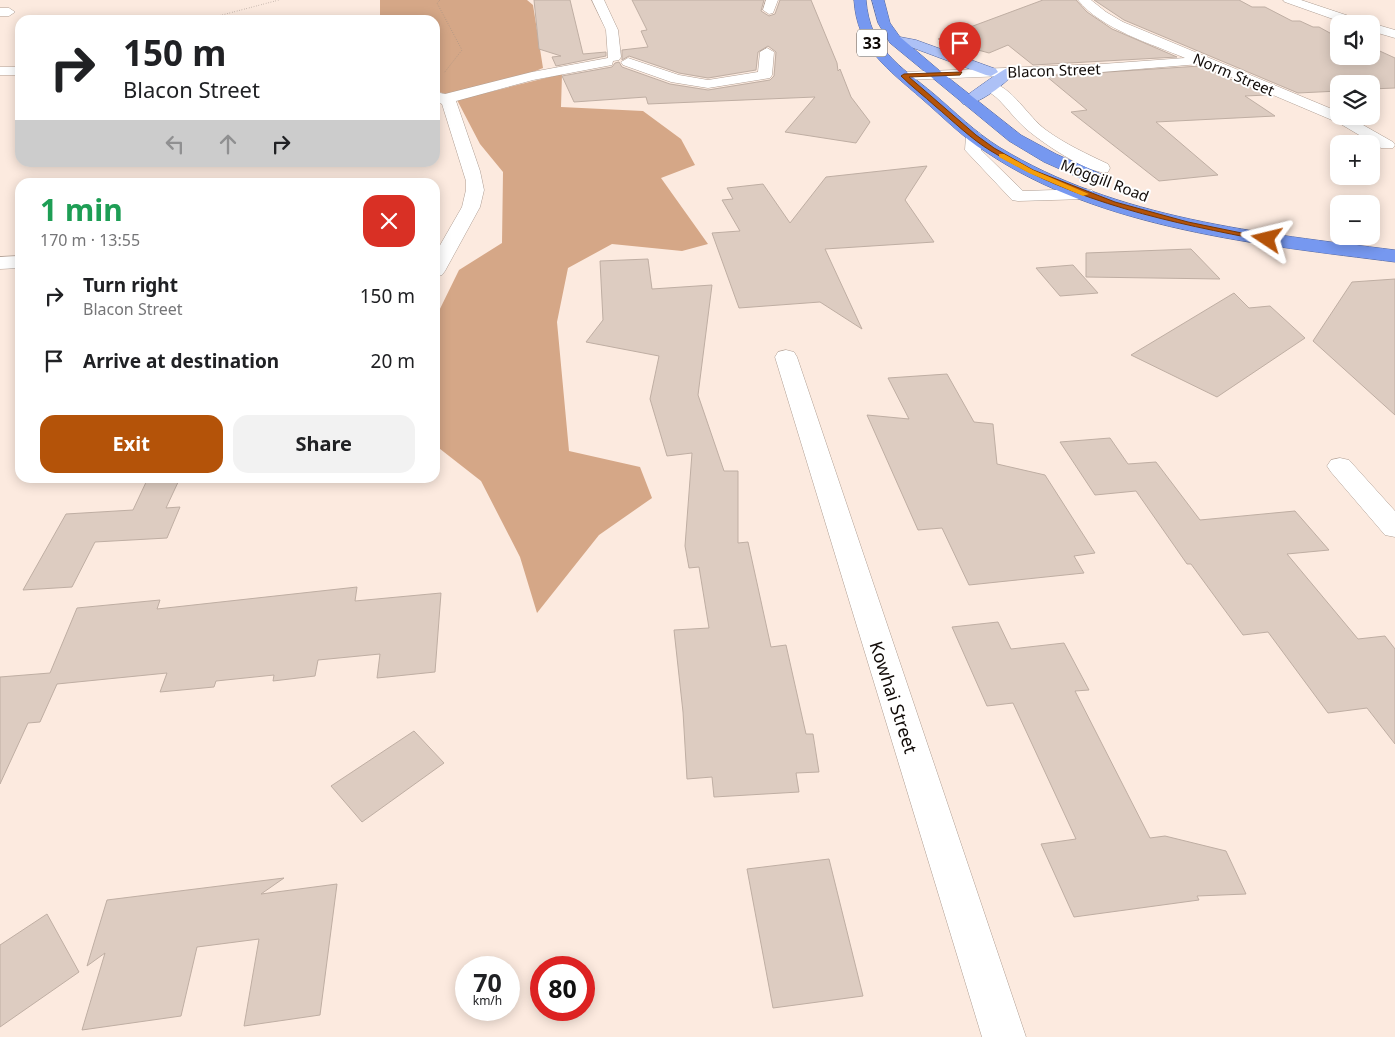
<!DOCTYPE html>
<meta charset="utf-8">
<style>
body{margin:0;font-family:"Noto Sans",sans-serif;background:#f2f2f2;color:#202124;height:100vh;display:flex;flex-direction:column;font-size:19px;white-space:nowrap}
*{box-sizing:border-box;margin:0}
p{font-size:16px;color:#757577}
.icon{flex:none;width:28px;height:28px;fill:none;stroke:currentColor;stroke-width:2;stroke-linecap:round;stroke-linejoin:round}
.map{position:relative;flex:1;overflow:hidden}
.drawer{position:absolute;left:15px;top:178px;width:425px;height:305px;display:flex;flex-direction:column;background:#fff;border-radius:15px;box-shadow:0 2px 12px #0003}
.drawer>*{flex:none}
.hud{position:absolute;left:15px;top:15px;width:425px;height:152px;border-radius:15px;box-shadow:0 2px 12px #0003;background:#fff;color:#202124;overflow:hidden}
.buttons{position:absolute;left:1330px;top:15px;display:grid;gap:10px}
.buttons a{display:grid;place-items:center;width:50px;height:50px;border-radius:10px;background:#fff;box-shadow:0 2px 12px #0003;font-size:25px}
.speed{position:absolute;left:455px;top:956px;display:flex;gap:10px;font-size:25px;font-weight:700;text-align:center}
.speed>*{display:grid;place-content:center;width:65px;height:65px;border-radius:50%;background:#fff;box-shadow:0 2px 12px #0003;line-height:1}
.speed small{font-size:12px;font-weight:400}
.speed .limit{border:8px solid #d22;background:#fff;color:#111}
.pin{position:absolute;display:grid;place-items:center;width:42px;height:42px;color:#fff;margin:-51px -21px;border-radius:50% 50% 50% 0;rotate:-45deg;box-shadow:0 0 5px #0007}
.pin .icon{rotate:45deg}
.me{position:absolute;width:55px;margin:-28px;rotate:280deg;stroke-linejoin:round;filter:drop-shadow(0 0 4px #0008)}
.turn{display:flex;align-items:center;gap:18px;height:105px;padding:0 25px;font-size:22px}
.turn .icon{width:65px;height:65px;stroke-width:2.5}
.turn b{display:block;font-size:35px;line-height:42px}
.lanes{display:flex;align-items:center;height:48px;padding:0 25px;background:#0003;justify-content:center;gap:25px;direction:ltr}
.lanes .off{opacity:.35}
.round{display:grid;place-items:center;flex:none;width:52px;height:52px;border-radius:15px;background:#f2f2f2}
.summary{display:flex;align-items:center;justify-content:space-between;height:85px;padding:0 25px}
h1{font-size:30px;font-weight:700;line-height:38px;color:#1e9e55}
.button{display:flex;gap:10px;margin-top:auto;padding:10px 25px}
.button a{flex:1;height:58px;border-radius:15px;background:#b45309;color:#fff;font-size:20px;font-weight:700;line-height:58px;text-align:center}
.button a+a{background:#f2f2f2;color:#202124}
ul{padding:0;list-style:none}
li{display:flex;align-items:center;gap:15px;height:65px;padding:0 25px}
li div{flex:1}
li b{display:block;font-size:19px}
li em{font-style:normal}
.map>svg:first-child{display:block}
.forest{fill:#d5a787}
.building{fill:#ddccc1;stroke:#bfaea3}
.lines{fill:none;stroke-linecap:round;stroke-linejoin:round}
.minor-casing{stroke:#af9e93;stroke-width:1}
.major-casing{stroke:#52669e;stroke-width:1}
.highway-casing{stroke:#52669e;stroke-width:1}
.path{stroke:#9b8e86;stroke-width:1;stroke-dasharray:0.5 2;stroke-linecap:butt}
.minor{fill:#fff;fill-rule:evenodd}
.major{fill:#adc1f6;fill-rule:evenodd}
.highway{fill:#7698f0;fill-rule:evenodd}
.route{fill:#b45309;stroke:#753606}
.slow{fill:#f59e0b}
.labels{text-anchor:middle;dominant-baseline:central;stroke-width:4;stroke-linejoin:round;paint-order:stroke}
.far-street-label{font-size:15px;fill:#100a07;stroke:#fff}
.shield{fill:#fff;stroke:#585451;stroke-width:1}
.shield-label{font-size:16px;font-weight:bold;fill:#100a07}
.street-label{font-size:18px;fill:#100a07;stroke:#fff}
</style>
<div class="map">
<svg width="1395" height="1037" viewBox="0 0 1395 1037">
<rect width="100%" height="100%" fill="#fceadf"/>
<path class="forest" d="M380 0H527L533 5 543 68 528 74 446 94 435 91V20H390L380 15Z
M562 74 561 107 643 111 681 139 695 165 661 178 708 244 682 251 612 244 568 268 557 322 569 451 640 467 652 498 599 535 537 613 520 557 481 481 435 445V319L459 270 502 243 503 172 480 144 457 100Z"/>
<path class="building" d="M534 0H570L583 54 606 52V56L556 66 552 57 561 56 539 49Z
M632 0H764L761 11 769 16 775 14 780 0H811L837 63 838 71 840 69 851 97 870 122 856 143 785 132 815 97 648 104 646 97 574 102 562 76 612 67 615 63 619 62 622 67 670 84 708 90 770 80 774 76 776 52 768 46 758 52 756 70 708 78 679 73 629 56 622 60V50L648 47 641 31 647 30Z
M1043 0H1076L1087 12 1112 29 1177 57 1033 65 1008 45 989 53 938 39Z
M1094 0H1239L1252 7H1265L1292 21H1300L1313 27H1319L1339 38V56H1371V47L1395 58V88L1371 89V84H1339V91L1298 93 1124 20Z
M1200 66 1267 95 1245 96 1275 116 1156 122 1218 175 1159 181 1071 112 1087 110 1046 76Z
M927 166 905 200 934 242 825 249 862 329 820 302 739 308 712 233 740 231 722 200 733 199 727 188 763 184 790 223 826 177Z
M1191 249 1220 279 1086 277V253Z
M648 259 652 289 712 285 698 395 724 471H738V543L748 542 771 647 786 645 806 734H813L819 772 796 773 799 792 714 797 712 777 687 779 683 712 674 630 709 628 699 567 689 568 685 546 692 453 667 456 650 399 659 356 586 342 603 320 600 261Z
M1073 265 1098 293 1060 296 1036 268Z
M1395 279V415L1313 341 1352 282Z
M1234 293 1249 308 1270 306 1305 338 1217 397 1131 355Z
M947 374 974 422 993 424 997 464 1045 475 1095 553 1074 556 1084 573 969 585 942 528 918 530 867 415 909 419 888 378Z
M1110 438 1128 464 1156 462 1200 520 1295 511 1329 550 1287 554 1358 639 1385 636 1395 649V744L1367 708 1328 713 1268 632 1243 635 1191 564H1187L1136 491 1095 495 1060 442Z
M148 478H180L166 508 180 507 167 538 95 542 72 587 23 590 66 514 133 510Z
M357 587 355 601 441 593 435 672 377 678 380 654 318 660 315 676 273 681 274 675 216 681 214 687 160 692 167 673 57 684 40 722 28 723 0 784V677L50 673 77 608 160 600 157 609Z
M998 622 1011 649 1064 643 1089 690 1075 691 1150 838 1165 836 1226 851 1246 894 1197 896 1199 900 1074 917 1041 844 1076 839 1013 703 987 706 952 627Z
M414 731 444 763 362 822 331 786Z
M829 859 863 996 773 1008 747 869Z
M284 878 261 894 337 884 320 1015 244 1026 259 939 197 947 181 1016 82 1030 105 953 87 966 107 900Z
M47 914 79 972 0 1027V945Z"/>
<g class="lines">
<g class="minor-casing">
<path id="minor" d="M592 0H604L618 30 621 57 619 60 613 61 612 65 533 80 456 101 480 171 484 190 480 207 445 271 442 275 435 277V254L462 207 466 190V181L442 104 435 101V92L445 94 532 72 608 58 606 30Z
M766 0H778L773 13 769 14 763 10Z
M1078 0H1091L1106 12 1123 22 1339 112V116L1349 117 1393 142 1395 145 1393 148H1381L1339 123 1200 64 1102 72 904 80 897 76 904 72 1102 64 1185 58C1152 44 1101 29 1078 0Z
M1283 0H1301L1364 21 1366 24H1347L1285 2Z
M0 8H9L15 12 9 16H0Z
M1371 23 1395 30V38L1371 31V24H1369Z
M767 48 774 52 772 75 770 78 708 88 671 82 623 65 621 62 628 58 679 75 708 80 758 72 760 52Z
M0 67H20V75H0Z
M990 82C1013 87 1027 116 1046 130 1065 144 1087 154 1108 164L1110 168 1108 172C1090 176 1038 140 1024 127 1015 119 1008 109 1000 101 995 95 987 92 983 86L985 83Z
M974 131 980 133 982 136 981 150 983 152 1023 191 1086 189 1092 190 1095 194 1092 198 1086 199 1018 201 1012 200 965 150 966 136 968 133Z
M20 256V268L0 269V257Z
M786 350 794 352 797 357 1026 1037H982L775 357 778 352Z
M1340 458 1349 460 1395 511V537L1385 535 1331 472 1327 466 1331 460Z"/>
</g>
<g class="major-casing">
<path id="major" d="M895 36 916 40 996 69 998 72 991 76 986 75 908 46 890 43 889 40 890 37Z
M1008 68 1015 72C1007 83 976 107 963 104L961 101 963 98C972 92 1001 70 1008 68Z"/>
</g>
<g class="highway-casing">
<path id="highway" d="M854 0H866C870 49 899 65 934 94 955 112 975 132 999 147 1117 219 1260 233 1395 250V262C1261 245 1100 229 986 152 962 137 943 117 922 99 888 69 857 49 854 0Z
M872 0H884L890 23 900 37 940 71 1021 135 1056 154 1101 174 1104 178 1101 182 1095 183 1089 182 1044 162 1009 141 890 43 878 23Z"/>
</g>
<path class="path" d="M440 0 437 3 462 50 444 73
M203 20 279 0"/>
<use href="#minor" class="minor"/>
<use href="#major" class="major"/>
<use href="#highway" class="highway"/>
</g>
<path class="route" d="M962 72 960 75 909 77 976 135 994 148 1033 170 1115 202 1188 222 1271 239 1267 241C1172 223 1075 203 991 151 971 139 953 121 935 106 924 96 911 86 901 76L904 74Z"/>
<path class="slow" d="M999 154H1004L1033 170 1089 194 1083 196 1029 173 999 157Z"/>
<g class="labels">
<g class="far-street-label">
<text transform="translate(1054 70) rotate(-2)">Blacon Street</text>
<text transform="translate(1234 74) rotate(23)">Norm Street</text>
<text transform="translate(1105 180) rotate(21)">Moggill Road</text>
</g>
<rect class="shield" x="857" y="29.5" width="30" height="27" rx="4"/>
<g class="shield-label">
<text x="872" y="43">33</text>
</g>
<g class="street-label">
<text transform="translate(894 697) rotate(72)">Kowhai Street</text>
</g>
</g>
</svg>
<div class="buttons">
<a><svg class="icon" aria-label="sound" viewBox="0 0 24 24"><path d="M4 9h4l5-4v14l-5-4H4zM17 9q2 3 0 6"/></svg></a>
<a><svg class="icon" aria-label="layers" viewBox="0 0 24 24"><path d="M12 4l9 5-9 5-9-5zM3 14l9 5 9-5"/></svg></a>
<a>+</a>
<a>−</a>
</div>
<div class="speed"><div>70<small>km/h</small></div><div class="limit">80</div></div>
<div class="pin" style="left:960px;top:73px;background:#d93025"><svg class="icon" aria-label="arrive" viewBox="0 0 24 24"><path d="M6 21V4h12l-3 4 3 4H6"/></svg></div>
<svg class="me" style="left:1267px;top:239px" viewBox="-20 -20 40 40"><path d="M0-17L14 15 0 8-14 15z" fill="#b45309" stroke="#fff" stroke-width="4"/></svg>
<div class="hud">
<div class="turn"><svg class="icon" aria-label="right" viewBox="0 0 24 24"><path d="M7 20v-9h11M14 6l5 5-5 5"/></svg><div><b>150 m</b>Blacon Street</div></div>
<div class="lanes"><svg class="icon off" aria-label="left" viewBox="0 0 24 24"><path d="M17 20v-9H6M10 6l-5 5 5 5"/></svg><svg class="icon off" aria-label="ahead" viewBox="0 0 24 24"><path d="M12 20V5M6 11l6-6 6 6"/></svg><svg class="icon" aria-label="right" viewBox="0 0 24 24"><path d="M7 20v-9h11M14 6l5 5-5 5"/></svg></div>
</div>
<section class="drawer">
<div class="summary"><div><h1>1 min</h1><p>170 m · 13:55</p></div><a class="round" style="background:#d93025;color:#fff"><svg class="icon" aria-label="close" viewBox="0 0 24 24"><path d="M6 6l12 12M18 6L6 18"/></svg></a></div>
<ul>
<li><svg class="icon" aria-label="right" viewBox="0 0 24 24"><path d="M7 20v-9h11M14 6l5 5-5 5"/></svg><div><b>Turn right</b><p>Blacon Street</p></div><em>150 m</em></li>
<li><svg class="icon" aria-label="arrive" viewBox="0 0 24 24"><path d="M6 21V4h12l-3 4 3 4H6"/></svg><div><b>Arrive at destination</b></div><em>20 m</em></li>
</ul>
<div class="button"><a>Exit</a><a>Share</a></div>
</section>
</div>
